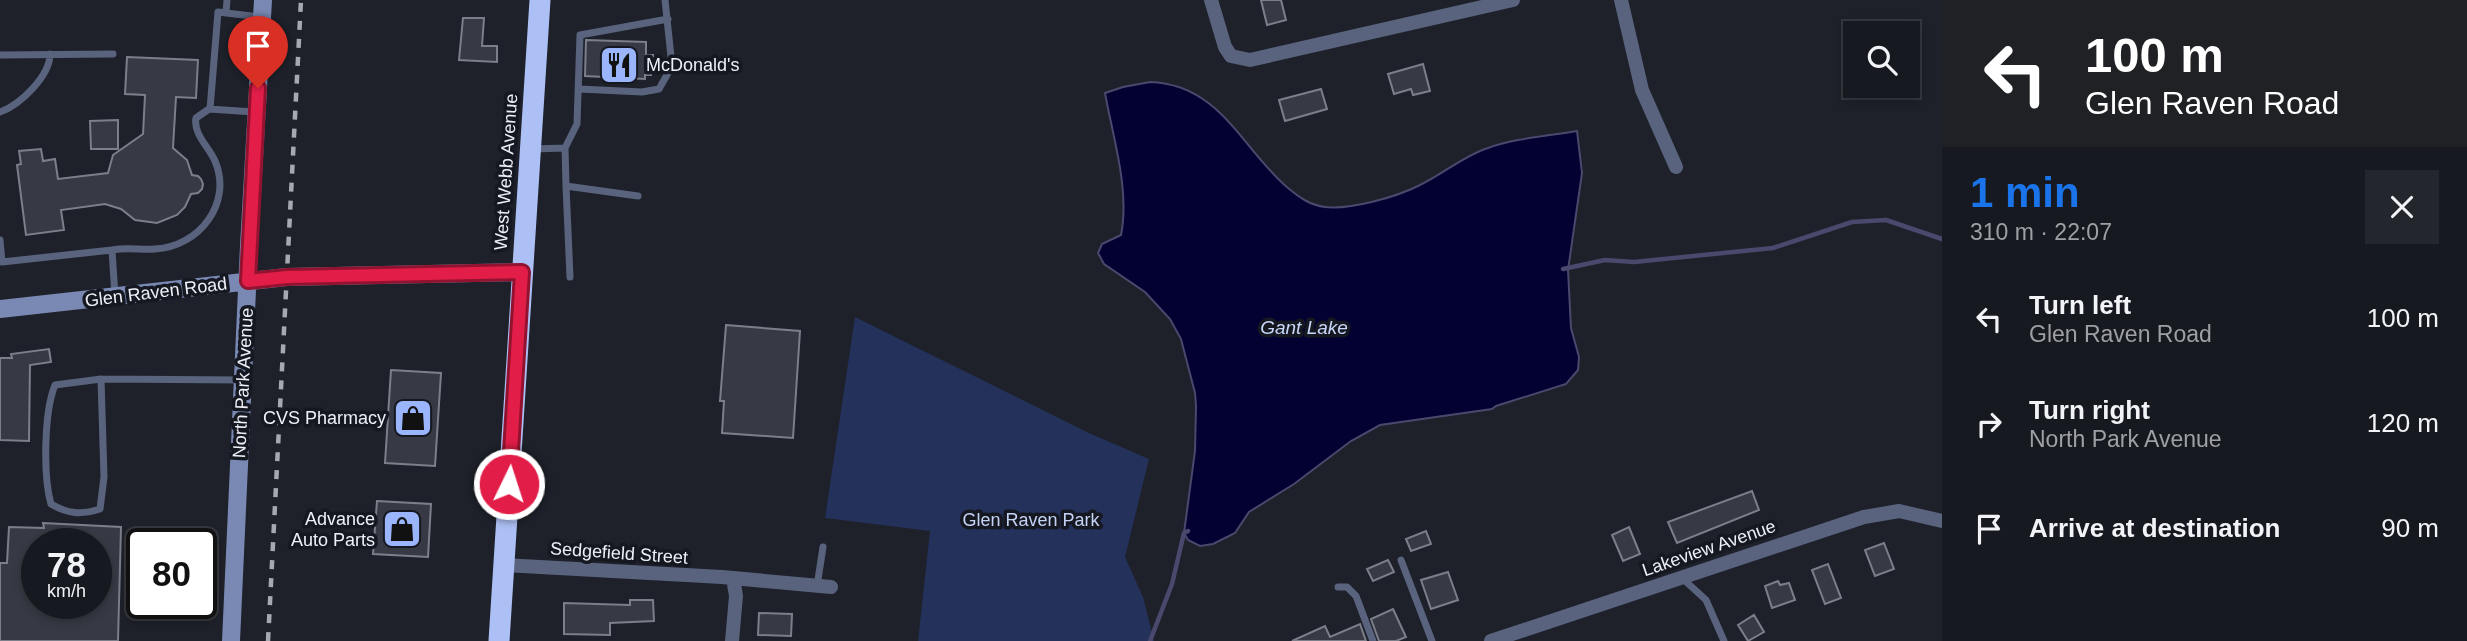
<!DOCTYPE html>
<meta charset="utf-8">
<style>
body{margin:0;font-family:Arial,sans-serif;background:#23262d;color:#f1f3f6;height:100vh;display:flex;flex-direction:column;font-size:26px;white-space:nowrap}
*{box-sizing:border-box;margin:0}
p{font-size:23px;color:#9ea0a5}
.icon{flex:none;width:38px;height:38px;fill:none;stroke:currentColor;stroke-width:2;stroke-linecap:round;stroke-linejoin:round}
.map{position:relative;flex:1;overflow:hidden}
.drawer{display:flex;flex-direction:column;background:#161920;width:525px}
.drawer>*{flex:none}
.banner{background:#202124;color:#fff;overflow:hidden}
.buttons{position:absolute;left:1843px;top:21px;display:grid;gap:14px}
.buttons a{display:grid;place-items:center;width:77px;height:77px;border-radius:0px;background:#161920;box-shadow:0 4px 10px #0003,0 0 0 2px #35383e;font-size:35px}
.speed{position:absolute;left:21px;top:528px;display:flex;gap:14px;font-size:35px;font-weight:700;text-align:center}
.speed>*{display:grid;place-content:center;width:91px;height:91px;border-radius:50%;background:#161920;box-shadow:0 4px 10px #0003,0 0 0 2px #35383e;line-height:1}
.speed small{font-size:18px;font-weight:400}
.speed .limit{border:4px solid #111;border-radius:10px;background:#fff;color:#111}
.pin{position:absolute;display:grid;place-items:center;width:60px;height:60px;color:#fff;margin:-72px -30px;border-radius:50% 50% 50% 0;rotate:-45deg;box-shadow:0 0 7px #0007}
.pin .icon{rotate:45deg}
.me{position:absolute;width:77px;margin:-38px;rotate:4deg;stroke-linejoin:round;filter:drop-shadow(0 0 5px #0008)}
.turn{display:flex;align-items:center;gap:24px;height:147px;padding:0 28px;font-size:32px}
.turn .icon{width:91px;height:91px;stroke-width:2.5}
.turn b{display:block;font-size:49px;line-height:60px}
.round{display:grid;place-items:center;flex:none;width:74px;height:74px;border-radius:0px;background:#23262d}
.summary{display:flex;align-items:center;justify-content:space-between;height:119px;padding:0 28px}
h1{font-size:42px;font-weight:700;line-height:52px;color:#1a73e8}
ul{padding:0;list-style:none}
li{display:flex;align-items:center;gap:21px;height:105px;padding:0 28px}
li div{flex:1}
li b{display:block;font-size:26px}
li em{font-style:normal}
main{display:flex;flex:1;min-height:0}
.map>svg:first-child{display:block}
.green{fill:#24315a}
.water{fill:#030032;stroke:#4a486d;stroke-width:2}
.lines{fill:none;stroke-linecap:round;stroke-linejoin:round}
.stream{stroke:#4a486d;stroke-width:4.5}
.building{fill:#373a44;stroke:#7b7f8a;stroke-width:2;fill-rule:evenodd}
.lane{stroke:#59637e;stroke-width:7}
.street{stroke:#59637e;stroke-width:14}
.secondary{stroke:#7989b3;stroke-width:18}
.highway{stroke:#adc0f5;stroke-width:21}
.rail{stroke:#a7a9b1;stroke-width:4.5;stroke-dasharray:9 9;stroke-linecap:butt}
.route-casing{stroke:#92132f;stroke-width:18}
.route{stroke:#e11d48;stroke-width:12}
.labels{text-anchor:middle;dominant-baseline:central;stroke-width:7;stroke-linejoin:round;paint-order:stroke}
.poi-label{font-size:18px;fill:#eef0f7;stroke:#151820;text-anchor:end}
.street-label{font-size:18px;fill:#eef0f7;stroke:#151820}
.park-label{font-size:18px;fill:#c4d2f5;stroke:#151820}
.water-label{font-size:19px;font-style:italic;fill:#c8d6f9;stroke:#151820}
</style>
<main>
<div class="map">
<svg width="1942" height="641" viewBox="0 0 1942 641">
<rect width="100%" height="100%" fill="#1e212a"/>
<path class="green" d="M855 317 1089 433 1149 459 1125 557 1143 597 1154 641H918L930 531 825 518Z"/>
<path class="water" d="M1150 82C1220 84 1242 149 1288 188 1300 198 1310 205 1325 207 1350 210 1396 197 1418 186 1442 175 1463 156 1488 148 1516 138 1548 136 1577 131L1582 173 1568 270 1571 328 1579 357 1578 370 1566 384 1496 406 1492 409 1380 425 1351 441 1294 484 1249 512 1235 533 1213 544 1200 546 1188 540 1184 533 1195 451 1196 406 1195 393 1181 339 1170 319 1145 292 1104 264 1098 253 1102 244 1121 235C1130 190 1113 138 1105 93L1123 87Z"/>
<g class="lines">
<path class="stream" d="M1563 269 1605 260 1634 262 1773 248 1852 222 1886 220 1942 239
M1150 641 1172 584 1184 533 1188 531"/>
</g>
<path class="building" d="M1261 0H1281L1286 20 1267 25Z
M463 18H484L482 46H497V62L459 60Z
M586 40 646 42V55H653L651 75H645V79L585 76Z
M127 57 198 60 196 98 176 97 173 148 187 160 192 175 198 176 201 179 203 184 202 189 198 193 191 194 185 207 177 215 157 223 135 220 121 209 105 204 61 210 64 230 26 235 17 165 21 164 19 151 41 149 43 161 55 159 58 179 108 173 113 155 143 134 145 95 125 94Z
M1423 64 1430 91 1413 95 1411 89 1394 94 1388 74Z
M1321 89 1327 109 1285 121 1279 100Z
M118 120V149H91L90 121Z
M726 325 800 331 793 438 722 433 724 401H720Z
M49 349 51 362 30 365 29 441 0 440V358H12L11 354Z
M391 370 441 373 435 466 385 463Z
M1752 491 1759 510 1677 543 1668 522Z
M377 501 431 504 428 557 373 554Z
M43 523 121 527 118 641H0V563H7L9 527 44 528ZM37 544H96V604H37Z
M1629 527 1640 554 1623 561 1612 535Z
M1426 531 1431 544 1411 551 1406 539Z
M1884 543 1894 569 1875 576 1865 550Z
M1388 560 1394 572 1373 581 1367 569Z
M1828 564 1841 598 1825 604 1812 570Z
M1448 572 1458 600 1431 609 1421 580Z
M1778 581 1780 585 1789 583 1795 600 1772 608 1765 586Z
M630 600H653L654 621 610 623V635L564 634V603L630 605Z
M1393 609 1406 637 1396 641H1379L1371 619Z
M759 613 792 614 791 636 758 635Z
M1754 615 1764 632 1748 641 1738 625Z
M1360 624 1366 641H1292L1325 626 1330 637Z"/>
<g class="lines">
<path class="lane" d="M226 13 227 0
M0 55 113 54
M579 89 642 92 659 89 672 66 665 0
M210 109 218 12 260 17
M0 112C20 105 50 76 50 54
M565 148 566 186
M533 149 565 148 577 124 580 35 668 19
M0 240 2 262 112 250 115 296
M112 250C127 247 140 250 155 249 199 247 233 203 215 161 209 147 193 134 196 118L209 109 254 112
M570 277 566 186 638 196
M101 379 104 477 100 509C81 515 68 514 51 504 43 476 44 412 55 385L101 379 242 380
M1401 560 1432 641
M1682 578 1706 600 1724 641
M817 586 823 547
M1338 587H1347L1356 596 1373 641"/>
<path class="street" d="M1211 0 1225 47 1231 56 1250 60 1513 0
M1621 0 1642 90 1676 167
M503 565 722 577 831 587
M732 641 736 596 733 578
M1491 641 1864 517 1899 511 1942 521"/>
<path class="secondary" d="M0 309 287 277 522 272
M231 641 249 246 263 0"/>
<path class="highway" d="M499 641 540 0"/>
<path class="rail" d="M268 641 301 0"/>
</g>
<g class="lines">
<g class="route-casing">
<path id="route" d="M258 88 248 281 287 277 522 272 509 484"/>
</g>
<use href="#route" class="route"/>
</g>
<defs>
<g id="restaurant-square" transform="scale(2.0125)"><rect x="-9" y="-9" width="18" height="18" rx="4" fill="#9bb5fd" stroke="#151820"/><path d="M-5-6h1v4h1v-4h1v4h1v-4h1v5L-1.5 .5V6h-2V.5L-5-1ZM5-6V6H3V1.5H1.5Q1.5-4 5-6Z" fill="#111"/></g>
<g id="shop-square" transform="scale(2.0125)"><rect x="-9" y="-9" width="18" height="18" rx="4" fill="#9bb5fd" stroke="#151820"/><path d="M-5-2.5h2.3a2.7 3.5 0 0 1 5.4 0H5L5.5 6h-11ZM-1.5-2.5h3a1.5 2.3 0 0 0-3 0Z" fill="#111"/></g>
</defs>
<g fill-rule="evenodd">
<use href="#restaurant-square" x="619" y="65"/>
<use href="#shop-square" x="413" y="418"/>
<use href="#shop-square" x="402" y="529"/>
</g>
<g class="labels">
<g class="poi-label">
<text x="646" y="65" text-anchor="start">McDonald's</text>
<text x="386" y="418">CVS Pharmacy</text>
<text x="375" y="519">Advance<tspan x="375" dy="21">Auto Parts</tspan></text>
</g>
<g class="street-label">
<text transform="translate(506 172) rotate(-86)">West Webb Avenue</text>
<text transform="translate(156 292) rotate(-7)">Glen Raven Road</text>
<text transform="translate(243 383) rotate(-87)">North Park Avenue</text>
<text transform="translate(1709 548) rotate(-19)">Lakeview Avenue</text>
<text transform="translate(619 553) rotate(4)">Sedgefield Street</text>
</g>
<g class="park-label">
<text x="1031" y="520">Glen Raven Park</text>
</g>
<g class="water-label">
<text x="1304" y="327">Gant Lake</text>
</g>
</g>
</svg>
<div class="buttons">
<a><svg class="icon" aria-label="search" viewBox="0 0 24 24"><circle cx="10" cy="10" r="6"/><path d="M15 15l6 6"/></svg></a>
</div>
<div class="speed"><div>78<small>km/h</small></div><div class="limit">80</div></div>
<div class="pin" style="left:258px;top:88px;background:#d93025"><svg class="icon" aria-label="arrive" viewBox="0 0 24 24"><path d="M6 21V4h12l-3 4 3 4H6"/></svg></div>
<svg class="me" style="left:509px;top:484px" viewBox="-20 -20 40 40"><circle r="17" fill="#e11d48" stroke="#fff" stroke-width="3"/><path d="M0-11L8 9 0 5-8 9z" fill="#fff"/></svg>
</div>
<section class="drawer">
<div class="banner">
<div class="turn"><svg class="icon" aria-label="left" viewBox="0 0 24 24"><path d="M17 20v-9H6M10 6l-5 5 5 5"/></svg><div><b>100 m</b>Glen Raven Road</div></div>
</div>
<div class="summary"><div><h1>1 min</h1><p>310 m · 22:07</p></div><a class="round"><svg class="icon" aria-label="close" viewBox="0 0 24 24"><path d="M6 6l12 12M18 6L6 18"/></svg></a></div>
<ul>
<li><svg class="icon" aria-label="left" viewBox="0 0 24 24"><path d="M17 20v-9H6M10 6l-5 5 5 5"/></svg><div><b>Turn left</b><p>Glen Raven Road</p></div><em>100 m</em></li>
<li><svg class="icon" aria-label="right" viewBox="0 0 24 24"><path d="M7 20v-9h11M14 6l5 5-5 5"/></svg><div><b>Turn right</b><p>North Park Avenue</p></div><em>120 m</em></li>
<li><svg class="icon" aria-label="arrive" viewBox="0 0 24 24"><path d="M6 21V4h12l-3 4 3 4H6"/></svg><div><b>Arrive at destination</b></div><em>90 m</em></li>
</ul>
</section>
</main>
